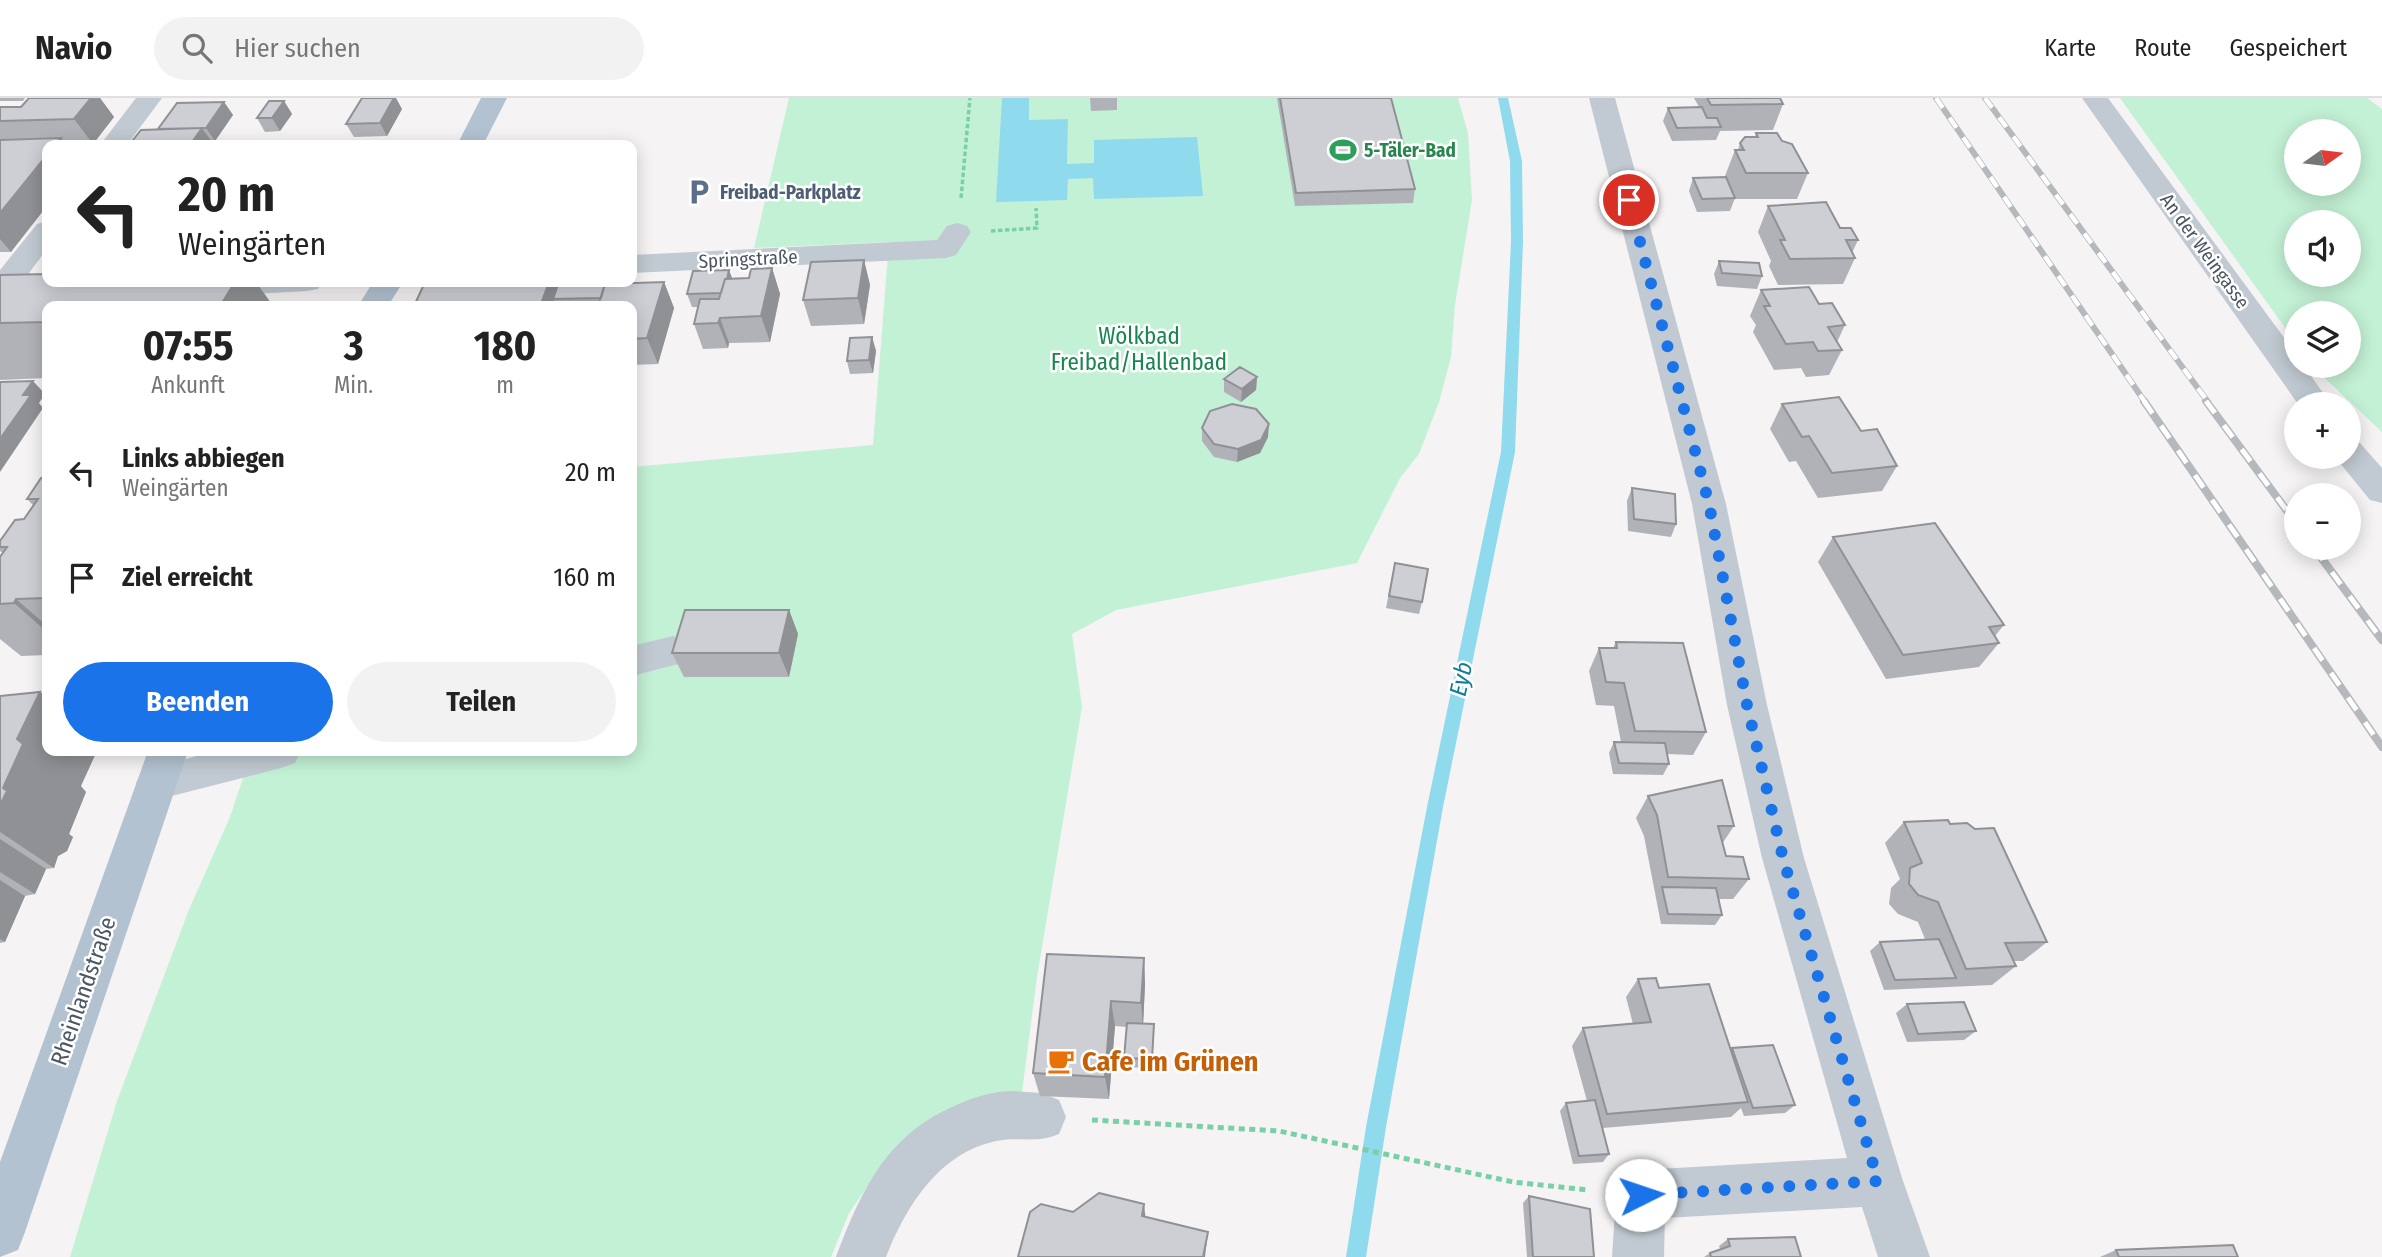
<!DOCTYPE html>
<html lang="de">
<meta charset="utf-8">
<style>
body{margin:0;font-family:"Fira Sans Condensed",sans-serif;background:#f2f2f2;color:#222;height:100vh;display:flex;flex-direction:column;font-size:26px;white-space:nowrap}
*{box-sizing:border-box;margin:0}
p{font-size:23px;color:#767676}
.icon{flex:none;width:38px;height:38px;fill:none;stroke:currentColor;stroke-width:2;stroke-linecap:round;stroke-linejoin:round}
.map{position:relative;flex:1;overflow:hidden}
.sheet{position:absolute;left:42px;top:203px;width:595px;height:455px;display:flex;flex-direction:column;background:#fff;border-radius:14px;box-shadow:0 4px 18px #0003}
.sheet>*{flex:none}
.banner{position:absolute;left:42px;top:42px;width:595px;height:147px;border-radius:14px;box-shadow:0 4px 18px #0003;background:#fff;color:#222;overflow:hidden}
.needle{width:46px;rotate:76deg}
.buttons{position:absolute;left:2284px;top:21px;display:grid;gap:14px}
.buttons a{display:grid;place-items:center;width:77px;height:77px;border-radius:50%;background:#fff;box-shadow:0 4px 18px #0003;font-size:35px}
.pin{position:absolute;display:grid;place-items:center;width:60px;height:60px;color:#fff;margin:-30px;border:4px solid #fff;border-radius:50%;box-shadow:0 2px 7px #0007}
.me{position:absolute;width:77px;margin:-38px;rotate:86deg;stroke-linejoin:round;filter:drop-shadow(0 0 5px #0008)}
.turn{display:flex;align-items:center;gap:24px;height:147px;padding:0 21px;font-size:32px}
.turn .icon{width:91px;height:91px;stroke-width:2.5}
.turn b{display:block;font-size:49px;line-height:60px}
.eta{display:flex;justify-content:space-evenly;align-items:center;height:119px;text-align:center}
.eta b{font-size:42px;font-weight:700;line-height:49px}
.button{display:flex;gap:14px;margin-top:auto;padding:14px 21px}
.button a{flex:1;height:80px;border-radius:42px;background:#1a73e8;color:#fff;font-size:28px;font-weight:700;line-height:80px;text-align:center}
.button a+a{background:#f2f2f2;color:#222}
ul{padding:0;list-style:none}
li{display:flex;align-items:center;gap:21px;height:105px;padding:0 21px}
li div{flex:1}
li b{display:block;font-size:26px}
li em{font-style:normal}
header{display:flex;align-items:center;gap:42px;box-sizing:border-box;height:98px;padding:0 35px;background:#fff;border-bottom:2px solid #e0e0e0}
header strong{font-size:33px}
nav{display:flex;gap:38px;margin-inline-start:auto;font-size:24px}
.search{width:490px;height:63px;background:#f2f2f2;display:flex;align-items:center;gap:18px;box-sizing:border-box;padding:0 24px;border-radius:38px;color:#767676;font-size:26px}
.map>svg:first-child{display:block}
.green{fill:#c3f1d5;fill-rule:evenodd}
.water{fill:#90daee}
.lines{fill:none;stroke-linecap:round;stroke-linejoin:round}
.stream{fill:#90daee;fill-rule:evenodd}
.path-far1{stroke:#7ad0a6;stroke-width:3.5;stroke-dasharray:4.5 2.5;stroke-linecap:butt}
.path{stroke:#7ad0a6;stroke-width:5;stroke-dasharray:6 4.5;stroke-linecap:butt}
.minor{fill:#c1cad2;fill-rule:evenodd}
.major{fill:#b3c2d1;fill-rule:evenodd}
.rail-far1-casing{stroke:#b5b8bd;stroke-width:6}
.rail-casing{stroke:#b5b8bd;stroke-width:8}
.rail-far1{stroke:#fff;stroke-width:4.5;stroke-dasharray:12;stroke-linecap:butt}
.rail{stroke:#fff;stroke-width:5;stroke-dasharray:15;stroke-linecap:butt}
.wall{fill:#b0b2b7}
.shaded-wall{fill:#909195}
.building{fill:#cdcfd5;stroke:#909195;stroke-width:2}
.route{stroke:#1a73e8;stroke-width:12;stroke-dasharray:0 21.6}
.labels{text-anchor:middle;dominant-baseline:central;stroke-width:5;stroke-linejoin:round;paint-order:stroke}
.far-leisure-label{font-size:19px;font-weight:bold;fill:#27864d;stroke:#fff;text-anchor:start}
.far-service-label{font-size:19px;font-weight:bold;fill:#4e5e75;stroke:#fff;text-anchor:start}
.far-street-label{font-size:19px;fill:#4a5661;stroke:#fff}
.park-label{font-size:23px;fill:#17864f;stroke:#fff}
.street-label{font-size:23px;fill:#4a5661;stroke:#fff}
.water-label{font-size:24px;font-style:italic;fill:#0c7c9b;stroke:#fff}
.near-food-label{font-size:28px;font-weight:bold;fill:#c56008;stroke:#fff;text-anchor:start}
</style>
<header>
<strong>Navio</strong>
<div class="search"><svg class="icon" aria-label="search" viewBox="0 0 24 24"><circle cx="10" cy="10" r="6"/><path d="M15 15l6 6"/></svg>Hier suchen</div>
<nav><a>Karte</a><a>Route</a><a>Gespeichert</a></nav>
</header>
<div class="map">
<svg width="2382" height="1159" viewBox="0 0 2382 1159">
<rect width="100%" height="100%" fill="#f5f3f3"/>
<path class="green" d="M789 0H1458L1468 35 1472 102 1455 207 1451 259 1439 304 1419 356 1400 380 1357 465 1116 512 1072 536 1082 609 1037 879 1021 1002 926 1035 871 1083 849 1115 831 1159H70L117 1003 188 814 230 719 252 653H632V369L873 347 889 144 754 150Z
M2120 0H2367L2382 11V334L2312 268H2348V215H2296V245ZM2296 33H2348V86H2296ZM2296 124H2348V177H2296Z"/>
<path class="water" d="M1002 0H1029V22L1068 21 1067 66 1094 65V42L1197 39 1203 98 1094 101 1093 80 1068 81 1067 102 996 104Z"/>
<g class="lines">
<path class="stream" d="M1498 0H1508L1522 63 1523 144 1515 354 1443 709 1386 1029 1366 1159H1346L1366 1029 1427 709 1501 354 1511 144 1510 63Z"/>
<path class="path-far1" d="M961 100 970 0
M991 133 1037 130 1036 110"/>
<path class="path" d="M1092 1022 1279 1033 1513 1084 1588 1092"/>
<path class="minor" d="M136 0H162L127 47H100Z
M1589 0H1615L1726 406 1767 607 1804 760 1903 1083 1930 1159H1878L1862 1109 1665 1120 1664 1159H1612L1616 1097 1623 1079 1641 1072 1847 1060 1762 760 1727 607 1692 406Z
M2082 0H2108L2296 256V268H2304L2331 306H2298Z
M47 123V151L11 199 0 202V172L37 126Z
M957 125 967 128 971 134 956 157 946 160 632 175V157L937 142 947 128Z
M192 184H322L318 191 307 193 204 199 193 196 189 189Z
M2348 341 2360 345 2382 370V405L2370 402 2335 359H2348Z
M673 538 686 542 692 553 686 564 632 578V548Z
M215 653H301L295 665 281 670 156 702 142 697 136 685 142 673Z
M1014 993 1042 995 1059 1002 1066 1019 1059 1036C1036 1046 1019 1038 996 1043 939 1055 906 1108 886 1159H836C861 1094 885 1039 952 1009 971 1000 992 993 1014 993Z"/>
<path class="major" d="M481 0H507L483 47H457Z
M373 184H403L388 208H358Z
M148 653H188L25 1134 18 1152 0 1159V1064Z"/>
<g class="rail-far1-casing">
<path id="rail-far1" d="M1936 0 2145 304
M1985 0 2208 304"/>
</g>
<g class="rail-casing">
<path id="rail" d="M2144 303 2382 649
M2206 303 2296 425
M2314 450 2382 542"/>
</g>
<use href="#rail-far1" class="rail-far1"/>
<use href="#rail" class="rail"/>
</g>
<path class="wall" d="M0 0H25L23 3H0Z
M29 0H100L114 19 93 46 47 47 11 154H0V9H21Z
M1090 0H1117V12L1091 13Z
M1277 0H1391L1415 91 1413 105 1295 108Z
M1694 0H1780L1783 6 1773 32 1720 33 1716 42 1672 43 1663 23 1668 10 1699 9Z
M284 3 292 16 280 33 265 34 257 20Z
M224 4 233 17 215 43H211L158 31Z
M402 11 387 38 354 39 346 26Z
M1756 35 1782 43 1808 75 1797 101H1736L1725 78 1735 52H1738L1740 45 1755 39Z
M1693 80 1735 100 1730 113 1697 114 1689 93Z
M1768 108 1840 130 1858 142 1852 155 1855 160 1843 186 1778 187 1769 168 1771 163 1758 134Z
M864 162 870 187 864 226 811 228 803 202Z
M1719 163 1762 178 1757 191 1717 188 1714 176Z
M772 170 780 196 770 244 729 245 728 250 703 251 694 226 698 209H692L687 196 732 180H749Z
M0 177 47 184H256L273 208H47V280L0 282Z
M664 184 674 210 658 266 632 267V208H414L617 185Z
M1761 192 1819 206 1845 227 1837 244 1842 252 1829 277 1806 279 1801 270 1774 272 1753 234 1756 227 1750 218Z
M872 239 876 253 873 275 850 276 847 263Z
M1257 279 1256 292 1241 304 1224 294V281Z
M1782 306 1897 368 1882 393 1818 400 1796 363 1789 364 1770 331Z
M1202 330 1268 339 1260 355 1237 364 1214 359 1202 343Z
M47 378V557L21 558 0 541V459L3 455 0 453V443L24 421 33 407 27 401Z
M1632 390 1676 426 1671 439 1628 433 1627 403Z
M1833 439 2004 527 1995 538 1999 545 1979 569 1886 581 1818 464Z
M1395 465 1422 504 1419 516 1386 510Z
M789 512 798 536 789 579H684L672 555Z
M1616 544 1706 634 1693 657 1667 656 1669 666 1663 677 1613 676 1609 655 1614 644H1621L1614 608 1596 607 1589 573 1599 550H1613Z
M40 594 47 599V653L86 694 69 736 73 739 67 753 58 758 54 770 46 771 35 796 25 798 5 844 0 845V598Z
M1648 698 1734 728 1722 746 1726 758 1749 781 1733 801H1719L1722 817 1715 827 1661 826 1644 738 1636 720Z
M1904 724 1950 726 2047 844 2023 863H2013L2016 868 1992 887 1884 892 1870 853 1880 844 1925 841 1918 824 1898 816 1889 806 1891 790 1900 781 1885 745Z
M1144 860 1145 886 1143 926H1154L1152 970 1125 969 1124 960 1127 929 1115 928 1109 1001 1040 998 1033 975Z
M1638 881 1659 890 1731 952 1732 950 1795 1007 1785 1015 1744 1018 1741 1010 1731 1019 1603 1030 1609 1056 1603 1064 1573 1066 1560 1013 1566 1005 1587 1003 1572 948 1583 930 1633 926 1626 899Z
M1907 906 1976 933 1964 942 1907 944 1896 915Z
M1529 1098 1594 1159H1527L1523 1105Z
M1728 1141 1801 1159H1704L1710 1155 1720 1151 1719 1148Z
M2116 1152 2238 1159H2100Z"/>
<path class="shaded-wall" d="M91 0H100L114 19 93 46 74 21Z
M394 0H396L402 11 387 38 380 25Z
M284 3 292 16 280 33 272 20Z
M224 4 233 17 215 43 206 30Z
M202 30 214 47H190Z
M61 40 66 47H55Z
M47 57V108L11 154 0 141V115Z
M864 162 870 187 864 226 858 200Z
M772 170 780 196 770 244 761 218Z
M729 172 734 185 723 194Z
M235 184H256L273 208H220Z
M549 184H565L553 201 556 208H542L541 206Z
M664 184 674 210 658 266 647 240Z
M720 220 729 245 728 250 718 225Z
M872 239 876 253 873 275 869 262Z
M1257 279 1256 292 1241 304 1242 291Z
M33 283 45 296 39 305 43 310 0 374V341L23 297Z
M1269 326 1268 339 1260 355 1237 364 1238 351Z
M16 501 47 528V534L14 505Z
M789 512 798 536 789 579 779 555Z
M40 594 47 599V653H97L81 688 86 694 69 736 73 739 67 753 58 758 54 770 0 734V707L3 690 17 641Z
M0 741 46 771 35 796 0 774Z
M0 782 25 798 5 844 0 841Z
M1144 860 1145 886 1143 930 1141 905Z
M1111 903 1115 928 1109 1001 1105 979Z
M1154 926V935L1152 970V961Z
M1144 1106 1146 1124 1142 1118Z
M1208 1134 1205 1159H1203Z"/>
<path class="building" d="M29 0H91L74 21 0 23V9H21Z
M362 0H394L380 25 346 26Z
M1280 0H1391L1415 91 1296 95Z
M1707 0H1780L1783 6 1711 7Z
M269 3H284L272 20H257Z
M224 4 206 30 158 31 177 5Z
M1702 9 1707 20H1717L1721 29 1677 30 1668 10Z
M202 30 190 47H129L141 32Z
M1756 35H1777L1782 43 1792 46 1808 75H1746L1735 52H1744L1740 45 1745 39H1758Z
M61 40 55 47H47V57L0 115V42Z
M1726 79 1735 100 1702 101 1693 80Z
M1826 104 1840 130H1851L1858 142H1846L1855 160 1790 161 1780 142H1785L1768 108Z
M864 162 858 200 803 202 811 164Z
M1719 163 1759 165 1762 178 1722 175Z
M772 170 761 218 720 220 718 225 694 226 700 201H719L725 181 749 180 751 171Z
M729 172 727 181H725L721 195 687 196 693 173Z
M47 176V184H235L220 208H47V224L0 225V177Z
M425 184H549L541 206 474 208H414Z
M559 184H610L609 186H605L601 200 553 201Z
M664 184 647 240 632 241V208H598L605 186Z
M1809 189 1819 206 1832 205 1845 227 1828 229 1842 252 1818 253 1813 244 1786 246 1764 208H1770L1761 192Z
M872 239 869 262 847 263 850 240Z
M1240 269 1257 279 1242 291 1224 281Z
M33 283 23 297H31L0 341V284Z
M1839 299 1861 333 1877 331 1897 368 1832 375 1809 338 1802 339 1782 306Z
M1232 306 1256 311 1269 326 1261 342 1238 351 1214 346 1202 330 1210 313Z
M47 378V500L16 501 14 505 0 506V459L7 449H0V443L15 422 24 421 38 401H27L41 380Z
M1632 390 1675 396 1676 426 1634 421Z
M1935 425 2004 527 1989 529 1999 545 1903 557 1833 439Z
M1395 465 1428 471 1422 504 1389 498Z
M685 512H789L779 555H672Z
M1616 544 1683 545 1706 634 1635 633 1624 585 1606 584 1599 550H1617Z
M40 594 17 641 23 646 3 690 7 693 0 707V598Z
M1614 644 1665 645 1669 666 1619 665Z
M1722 682 1734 728H1718L1726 758 1743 759 1749 781 1668 779 1657 717 1648 698Z
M1948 722 1950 726 1967 725 1975 731 1994 730 2047 844 2005 845 2016 868 1966 871 1938 804 1918 797 1909 786 1910 770 1922 765 1904 724Z
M1662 789 1716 790 1722 817 1668 816Z
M1939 841 1956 880 1895 882 1880 844Z
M1047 856 1144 860 1141 905 1111 903 1105 979 1033 975Z
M1656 880 1659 890 1709 886 1748 1004 1607 1016 1583 930 1651 924 1638 881Z
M1964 904 1976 933 1918 936 1907 906Z
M1127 925 1154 926 1152 961 1124 960Z
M1773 947 1795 1007 1753 1010 1732 950Z
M1595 1002 1609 1056 1579 1058 1566 1005Z
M1099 1095 1144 1106 1142 1118 1208 1134 1203 1159H1018L1030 1114 1041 1106 1073 1114Z
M1529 1098 1590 1111 1594 1159H1533Z
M1795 1139 1801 1159H1711L1710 1155 1730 1148 1728 1141Z
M2233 1147 2238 1159H2119L2116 1152Z"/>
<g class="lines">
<path class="route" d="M1629 102 1709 406 1747 607 1783 760 1878 1083 1641 1097"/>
</g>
<defs>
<g id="stadium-bare" transform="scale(2.1)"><path d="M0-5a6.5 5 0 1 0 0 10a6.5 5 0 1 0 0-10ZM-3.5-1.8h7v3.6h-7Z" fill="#2e9e5b" stroke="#fff" stroke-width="2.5" paint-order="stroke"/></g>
<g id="parking-bare" transform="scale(2.1)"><path d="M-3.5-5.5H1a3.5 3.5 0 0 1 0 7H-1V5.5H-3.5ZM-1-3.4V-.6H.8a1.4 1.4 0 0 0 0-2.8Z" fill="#5c6f8a" stroke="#fff" stroke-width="2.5" paint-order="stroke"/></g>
<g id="cafe-bare" transform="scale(2.1)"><path d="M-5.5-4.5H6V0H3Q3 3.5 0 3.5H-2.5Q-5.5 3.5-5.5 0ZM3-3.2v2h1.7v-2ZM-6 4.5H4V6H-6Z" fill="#e8710a" stroke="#fff" stroke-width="2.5" paint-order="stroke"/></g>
</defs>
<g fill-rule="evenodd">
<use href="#stadium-bare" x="1343" y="52"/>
<use href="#parking-bare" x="699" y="94"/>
<use href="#cafe-bare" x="1061" y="963"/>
</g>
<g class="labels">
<g class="far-leisure-label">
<text x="1364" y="52">5-Täler-Bad</text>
</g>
<g class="far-service-label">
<text x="720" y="94">Freibad-Parkplatz</text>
</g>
<g class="far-street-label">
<text transform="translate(2205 153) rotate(54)">An der Weingasse</text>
<text transform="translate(748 161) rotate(-3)">Springstraße</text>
</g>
<g class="park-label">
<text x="1139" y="238">Wölkbad<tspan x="1139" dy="26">Freibad/Hallenbad</tspan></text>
</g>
<g class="street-label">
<text transform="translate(83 893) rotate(-71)">Rheinlandstraße</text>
</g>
<g class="water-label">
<text transform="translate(1461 581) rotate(-78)">Eyb</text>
</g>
<g class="near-food-label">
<text x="1082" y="963">Cafe im Grünen</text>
</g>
</g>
</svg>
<div class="buttons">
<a><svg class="needle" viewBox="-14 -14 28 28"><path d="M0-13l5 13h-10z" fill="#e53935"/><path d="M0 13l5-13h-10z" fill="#767676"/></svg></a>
<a><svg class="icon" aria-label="sound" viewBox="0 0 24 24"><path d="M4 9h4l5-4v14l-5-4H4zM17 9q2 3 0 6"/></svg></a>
<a><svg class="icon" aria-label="layers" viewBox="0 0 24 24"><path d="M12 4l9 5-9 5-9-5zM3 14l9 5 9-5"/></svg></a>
<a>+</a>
<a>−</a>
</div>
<div class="pin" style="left:1629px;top:102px;background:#d93025"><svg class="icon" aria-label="arrive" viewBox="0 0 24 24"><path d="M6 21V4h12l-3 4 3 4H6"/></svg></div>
<svg class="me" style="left:1641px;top:1097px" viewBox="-20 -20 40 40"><circle r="19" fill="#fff"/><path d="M0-13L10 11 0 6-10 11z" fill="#1a73e8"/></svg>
<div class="banner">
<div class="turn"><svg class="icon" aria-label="left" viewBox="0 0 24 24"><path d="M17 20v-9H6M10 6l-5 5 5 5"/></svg><div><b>20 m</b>Weingärten</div></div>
</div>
<section class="sheet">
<div class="eta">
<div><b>07:55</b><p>Ankunft</p></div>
<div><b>3</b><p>Min.</p></div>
<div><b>180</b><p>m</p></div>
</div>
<ul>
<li><svg class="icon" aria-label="left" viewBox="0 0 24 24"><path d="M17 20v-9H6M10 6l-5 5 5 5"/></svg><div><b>Links abbiegen</b><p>Weingärten</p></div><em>20 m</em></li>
<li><svg class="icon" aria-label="arrive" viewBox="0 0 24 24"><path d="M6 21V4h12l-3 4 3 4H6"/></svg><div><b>Ziel erreicht</b></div><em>160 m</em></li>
</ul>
<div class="button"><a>Beenden</a><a>Teilen</a></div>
</section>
</div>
